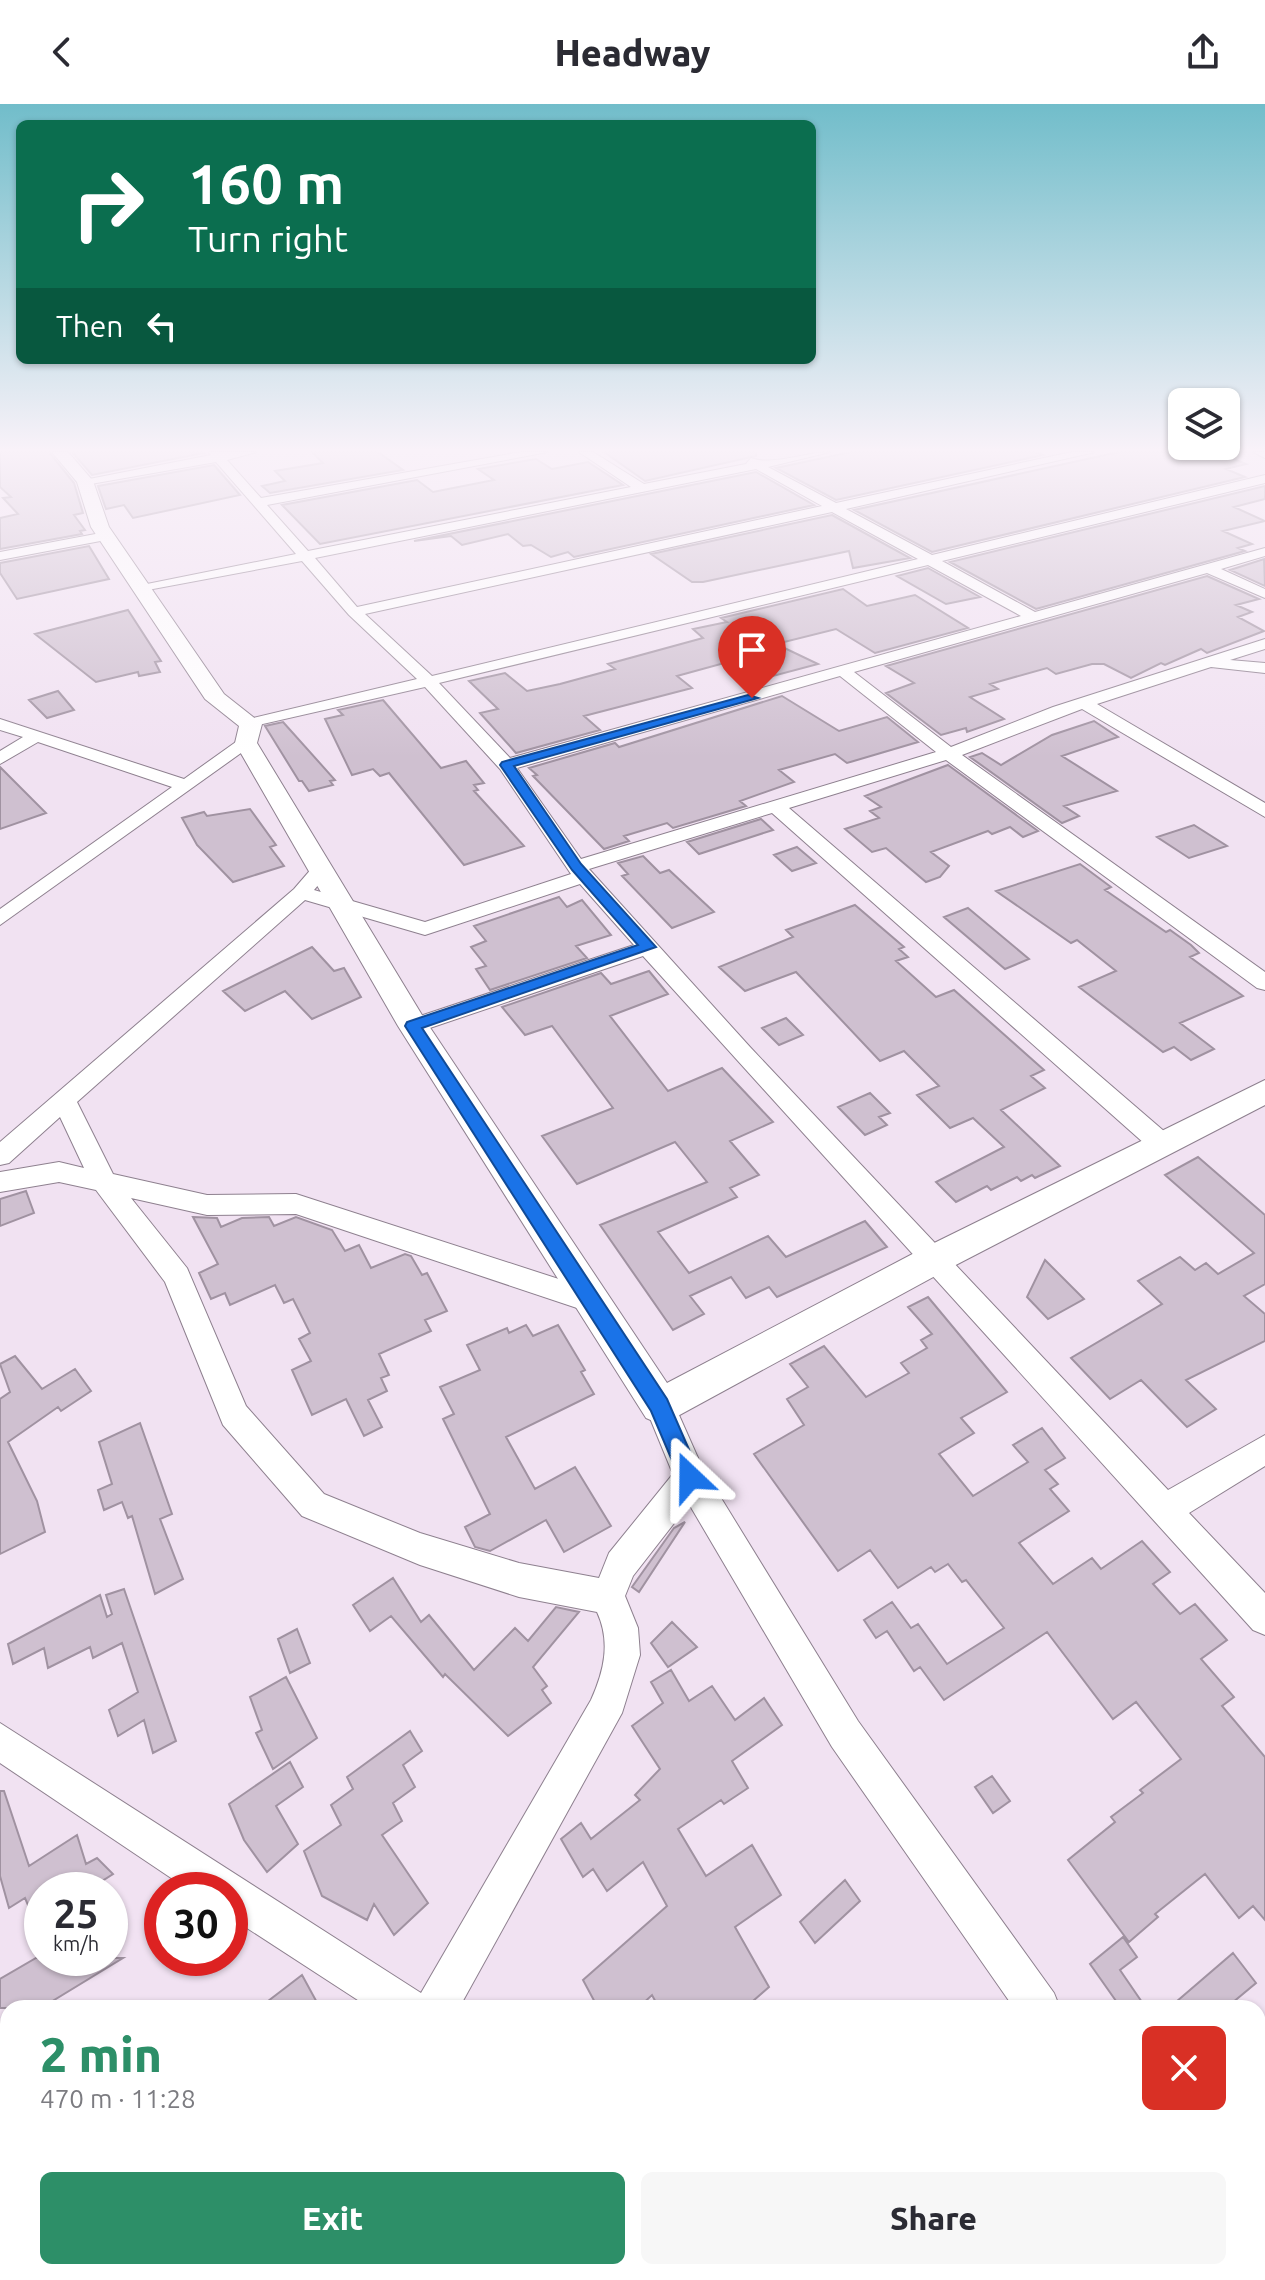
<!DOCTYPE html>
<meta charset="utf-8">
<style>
body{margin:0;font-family:Ubuntu,sans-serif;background:#f7f7f7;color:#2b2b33;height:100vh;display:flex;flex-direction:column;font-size:30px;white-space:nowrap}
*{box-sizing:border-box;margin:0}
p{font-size:26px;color:#7c7c81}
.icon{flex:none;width:44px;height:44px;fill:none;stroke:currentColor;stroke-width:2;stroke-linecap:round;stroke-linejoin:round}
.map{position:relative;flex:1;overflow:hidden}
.panel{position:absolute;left:0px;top:1896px;width:1266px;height:280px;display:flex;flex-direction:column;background:#fff;border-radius:24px 24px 0 0;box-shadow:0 2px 6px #0004}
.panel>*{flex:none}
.banner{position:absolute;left:16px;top:16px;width:800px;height:244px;border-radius:12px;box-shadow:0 2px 6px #0004;background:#0b6e4f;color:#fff;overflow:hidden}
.controls{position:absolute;left:1168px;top:284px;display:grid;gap:16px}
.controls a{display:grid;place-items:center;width:72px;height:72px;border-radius:12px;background:#fff;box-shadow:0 2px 6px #0004;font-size:40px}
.speed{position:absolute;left:24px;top:1768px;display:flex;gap:16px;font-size:40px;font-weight:700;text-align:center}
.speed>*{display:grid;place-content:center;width:104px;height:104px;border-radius:50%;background:#fff;box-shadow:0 2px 6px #0004;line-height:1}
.speed small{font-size:20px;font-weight:400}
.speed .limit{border:12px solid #d22;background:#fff;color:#111}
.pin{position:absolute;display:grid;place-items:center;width:68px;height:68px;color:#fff;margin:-82px -34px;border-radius:50% 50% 50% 0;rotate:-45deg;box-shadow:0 0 8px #0007}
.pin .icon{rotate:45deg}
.me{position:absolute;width:88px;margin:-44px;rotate:337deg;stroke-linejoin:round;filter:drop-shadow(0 0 6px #0008)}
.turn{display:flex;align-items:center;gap:28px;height:168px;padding:0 40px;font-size:36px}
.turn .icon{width:104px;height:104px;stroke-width:2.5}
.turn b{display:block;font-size:56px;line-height:68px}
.then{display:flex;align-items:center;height:76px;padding:0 40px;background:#0003;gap:16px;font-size:30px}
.round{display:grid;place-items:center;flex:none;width:84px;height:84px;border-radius:12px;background:#f7f7f7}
.overview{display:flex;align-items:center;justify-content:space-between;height:136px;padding:0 40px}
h1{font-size:48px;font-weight:800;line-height:60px;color:#2d8f68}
.button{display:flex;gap:16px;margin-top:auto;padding:16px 40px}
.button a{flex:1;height:92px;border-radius:12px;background:#2d8f68;color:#fff;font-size:32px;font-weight:800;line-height:92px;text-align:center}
.button a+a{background:#f7f7f7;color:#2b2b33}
header{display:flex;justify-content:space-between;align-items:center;height:104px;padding:0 40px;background:#fff;font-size:36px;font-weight:800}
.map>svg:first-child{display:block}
.building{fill:#cfc0d0;stroke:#a092a1;stroke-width:2}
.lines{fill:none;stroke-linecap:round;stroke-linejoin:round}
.minor-casing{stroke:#8e808f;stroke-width:2}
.tertiary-casing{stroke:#8e808f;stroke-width:2}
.minor{fill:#fff;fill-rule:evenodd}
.tertiary{fill:#fff;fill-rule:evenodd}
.route{fill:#1a73e8;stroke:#114b97;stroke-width:2}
</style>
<header><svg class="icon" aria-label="back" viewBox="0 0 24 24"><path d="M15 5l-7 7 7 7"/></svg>Headway<svg class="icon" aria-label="share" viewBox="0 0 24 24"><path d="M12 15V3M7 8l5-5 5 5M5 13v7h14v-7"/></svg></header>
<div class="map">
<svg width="1265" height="2176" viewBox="0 0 1265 2176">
<rect width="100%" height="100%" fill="#f1e2f2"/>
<path class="building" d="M0 348H49L74 379 83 409 74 411 85 426 80 427 82 430 0 445V414L18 410 3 394 11 393 0 383Z
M72 348H203L204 349 92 371Z
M312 348H378L403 366 270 389 262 382 285 377 275 367 323 359Z
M604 348H756V352L645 377Z
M851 348H1036L1043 351 836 396 776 364Z
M1119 348H1216L1246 360 1226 365 1245 373 932 448 854 406Z
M536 355 552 365 588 358 623 381 320 440 282 401 417 376 433 388 494 376 478 365Z
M214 361 240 391 133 414 124 401 106 405 98 382Z
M756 368 814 401 574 453 568 448 551 453 531 441 523 442 508 430 462 441 451 432 414 437Z
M1265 382V395L1234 403 1265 417 1223 427 1252 440 1238 444 1245 447 1036 505 950 458Z
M832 411 910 454 853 464 849 447 703 478H692L651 450Z
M89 442 109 475 17 495 0 469V459Z
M1264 455 1265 482 1230 466Z
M928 464 980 493 946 500 897 472Z
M1207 472 1259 495 1236 501 1252 508 1238 513 1264 527 1207 549 1201 545 1165 561 1161 559 1131 574 1104 560H1092L1056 570 1047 564 990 580 998 585 970 593 1004 615 967 628 966 624 941 631 886 589 914 579 886 562Z
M843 485 867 502 915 491 968 524 875 549 836 525 776 540 818 560 773 572 746 553 677 572 692 584 584 612 600 626 516 649 480 609 498 605 469 577 505 569 527 587 560 580 615 565 608 560 703 534 693 525 727 518 721 514Z
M128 506 161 557 155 558 160 568 139 572 138 568 96 578 35 530Z
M58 587 74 606 47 614 29 596Z
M782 592 839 627 887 613 918 638 847 659 835 650 779 666 794 678 740 697 746 702 673 724 667 719 624 732 629 737 604 745 533 672 537 671 529 664 615 639 619 643Z
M383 596 441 664 466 657 484 679 474 681 478 686 474 687 524 742 464 761 389 669 380 672 373 665 352 671 325 615 343 611 338 606Z
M1094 617 1118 633 1062 652 1117 687 1064 702 1079 712 1062 719 970 653 982 649 1001 661 1052 631Z
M283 618 335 676 330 677 333 681 309 687 302 677H299L265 622Z
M948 661 1038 727 1023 733 1010 723 992 730 988 727 931 748 949 762 940 773 926 778 886 744 872 748 845 725 879 714 870 707 881 703 865 692Z
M0 663 46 709 0 725Z
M250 705 276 741 270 743 284 762 233 778 197 741 182 714 204 708 207 712Z
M761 715 773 726 699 750 687 738Z
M1194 721 1227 742 1189 754 1157 733Z
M797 743 816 759 792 767 774 751Z
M643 752 660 769 669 766 714 808 672 824 622 772 628 770 618 759Z
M1080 760 1111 783 1105 786 1166 828 1170 826 1191 841 1199 849 1190 853 1243 892 1180 919 1214 945 1191 956 1174 943 1163 948 1079 883 1116 867 1077 836 1071 839 996 787Z
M559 793 567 803 582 796 611 831 576 842 587 854 490 886 476 865 486 862 471 843 486 837 474 822Z
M855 801 904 843 899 845 908 853 896 857 936 893 954 886 1044 966 1031 972 1045 984 1001 1006 1060 1062 1035 1074 1032 1071 1021 1077 1017 1073 991 1086 987 1082 956 1098 936 1078 1004 1043 973 1014 950 1024 917 991 939 982 904 947 880 957 796 868 745 887 719 863 793 833 786 826Z
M968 804 1029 855 1005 865 944 813Z
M312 843 334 867 344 864 361 893 312 915 285 887 245 907 223 887Z
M649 867 668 890 610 912 668 987 722 964 773 1018 730 1037 759 1071 730 1084 737 1093 658 1128 689 1169 768 1132 786 1153 865 1117 887 1143 777 1193 769 1183 746 1194 731 1173 690 1192 704 1210 673 1226 600 1121 707 1078 675 1038 577 1080 542 1032 613 1004 552 922 525 931 502 903 601 869 611 880Z
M786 914 803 931 779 941 762 924Z
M870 989 890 1009 879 1013 887 1021 865 1031 838 1003Z
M1198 1053 1265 1111V1180L1244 1192 1265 1210V1237L1186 1276 1216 1305 1187 1323 1141 1276 1110 1295 1071 1254 1162 1200 1138 1177 1180 1153 1195 1166 1206 1159 1218 1170 1254 1149 1165 1071Z
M26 1087 34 1109 0 1122V1095Z
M193 1113 217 1114 221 1123 242 1114 269 1113 274 1122 296 1113 332 1126 345 1147 359 1141 371 1164 405 1150 411 1152 422 1171 427 1169 447 1207 425 1216 431 1227 379 1250 389 1271 381 1274 387 1287 368 1296 382 1323 364 1332 346 1295 312 1311 292 1266 311 1257 299 1235 310 1229 293 1195 284 1199 275 1181 230 1201 225 1189 211 1195 199 1169 218 1160Z
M1045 1156 1084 1195 1048 1215 1027 1193Z
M928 1193 1007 1288 961 1314 974 1329 939 1350 973 1392 1028 1358 1013 1341 1042 1324 1065 1354 1045 1366 1058 1380 1050 1385 1069 1407 1019 1439 1053 1480 1092 1454 1101 1465 1142 1437 1170 1468 1153 1480 1180 1510 1195 1500 1227 1536 1201 1555 1234 1593 1222 1602 1265 1653V1816L1253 1802 1239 1814 1205 1770 1155 1810 1158 1813 1129 1838 1068 1756 1115 1718 1111 1713 1143 1689 1140 1686 1181 1655 1136 1598 1113 1615 1047 1528 944 1596 920 1563 914 1567 887 1527 876 1534 864 1516 892 1498 911 1524 918 1520 947 1560 1004 1524 966 1476 962 1478 948 1460 935 1468 931 1463 898 1484 870 1446 838 1467 754 1350 804 1321 787 1295 808 1283 790 1260 824 1242 866 1293 909 1269 901 1259 927 1244 921 1236 932 1230 908 1203Z
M526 1221 533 1232 558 1221 585 1266 581 1268 594 1290 506 1333 535 1385 575 1363 611 1422 564 1448 546 1416 490 1447 475 1443 465 1423 490 1410 443 1315 454 1310 440 1283 480 1266 467 1241 507 1224 509 1229Z
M15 1252 42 1285 75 1265 91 1287 61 1307 58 1303 8 1338 37 1397 45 1428 0 1450V1295L10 1288 0 1260Z
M140 1319 172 1410 160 1415 183 1475 155 1490 132 1412 128 1414 122 1398 104 1406 98 1386 112 1380 99 1338Z
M685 1418 639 1488 632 1483 674 1424Z
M393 1474 421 1518 429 1511 474 1566 515 1524 528 1537 556 1503 579 1508 533 1563 547 1582 542 1586 551 1599 508 1632 445 1570 443 1573 391 1512 370 1527 353 1501Z
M124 1485 176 1637 153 1649 144 1616 118 1632 109 1606 138 1588 122 1539 93 1554 90 1543 48 1564 44 1544 13 1560 8 1540 100 1491 107 1513 112 1510 106 1491Z
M672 1518 697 1543 668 1563 651 1539Z
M297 1525 310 1559 290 1569 278 1535Z
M671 1566 689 1597 712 1582 735 1616 764 1594 782 1621 732 1657 748 1684 724 1700 721 1696 678 1725 706 1772 752 1741 781 1791 735 1823 769 1883 745 1904H659L652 1891 638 1904H598L583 1876 667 1802 643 1758 607 1787 593 1765 583 1773 561 1735 581 1719 591 1735 640 1696 635 1691 660 1665 632 1622 663 1599 651 1578Z
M286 1573 317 1634 273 1665 256 1629 262 1626 250 1593Z
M410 1627 422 1647 403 1661 415 1683 393 1699 402 1717 382 1731 428 1799 394 1831 374 1800 367 1816 322 1792 304 1747 341 1721 331 1701 353 1685 347 1673Z
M290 1658 303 1683 276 1702 298 1740 267 1768 244 1736 229 1700Z
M992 1672 1010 1697 993 1709 975 1683Z
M0 1687H4L29 1762 77 1731 86 1760 97 1754 113 1770 88 1786H42V1834L25 1794 9 1804 0 1772Z
M845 1776 860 1797 815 1839 800 1818Z
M1123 1833 1137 1853 1120 1866 1146 1904H1121L1090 1860Z
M1233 1849 1256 1879 1226 1904H1169Z
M36 1854H123L51 1898 52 1904H0V1875Z
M302 1871 320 1904H259Z"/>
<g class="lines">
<g class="minor-casing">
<path id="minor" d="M208 348H257L227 356 261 394 521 348H548L267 401 308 447 631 383 579 348H593L644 380 746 360 751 354C772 362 806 348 830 348L768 363 836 399 1072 348H1095L846 405 932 451 1265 371V379L942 457 1035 508 1265 444V452L1221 465 1265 485V494L1207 469 854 568 951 643 1053 603 1265 535V545L1230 556 1265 559V569L1211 563 1097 600 1265 699V713L1082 605 962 651 1265 868V886L1257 884 946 656 789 704 1172 1034 1176 1041 1172 1048H1154L772 709 589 765 750 943 1168 1386 1265 1331V1362L1189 1409 1265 1489V1531L1253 1526 643 852 421 927H405L402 922 405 917 634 841 580 780 425 831 305 796 77 998 113 1070 207 1091 296 1090 602 1189 606 1197 602 1205 592 1209 296 1110 207 1111 131 1094 187 1164 246 1302 324 1390 420 1429 519 1459 599 1474 609 1449 673 1370 645 1302 649 1293 660 1289 671 1293 702 1363 858 1617 1054 1889 1060 1904H1014L832 1643 689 1400 633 1472 625 1492 638 1524 640 1551 622 1609 459 1904H370L230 1813V1786H189L0 1659V1619L421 1889 591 1596C604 1567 611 1538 597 1508L519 1493 420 1461 302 1412 223 1321 165 1178 96 1086 59 1078 0 1088V1068L59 1058 84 1064 60 1013 9 1059 0 1061V1038L294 785 313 763 320 761 330 767 314 786 425 818 571 770 500 665 425 583 245 624V616L417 575 349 511 302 457 137 488 135 485 142 481 296 450 216 358 85 381 79 377 211 351ZM756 365 822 402 357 503 315 454ZM832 408 918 455 432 572 365 510ZM928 461 1021 512 510 654 439 579ZM840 572 936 648 581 755 517 664Z
M1253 348H1265V354Z
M106 428 111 429V435L0 456V448Z
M0 615 184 675 240 635H252L255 639 0 821V805L172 683 38 638 0 660V647L23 633 0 626Z
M1265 1959V2005L1258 2008V1962Z
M830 2168H888L892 2176H833Z
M1193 2168H1241L1245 2176H1196Z"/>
</g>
<g class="tertiary-casing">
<path id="tertiary" d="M52 348H68L93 377 109 423 224 590 262 620 257 639 425 916 667 1279 922 1145 1265 976V1001L948 1165 674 1314 660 1320 646 1314 398 922 235 639 239 622 205 595 91 423 77 378Z"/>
</g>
<use href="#minor" class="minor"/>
<use href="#tertiary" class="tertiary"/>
</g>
<linearGradient id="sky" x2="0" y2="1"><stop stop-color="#71bdca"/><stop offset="0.53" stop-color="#f9f2f9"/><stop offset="1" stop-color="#f9f2f9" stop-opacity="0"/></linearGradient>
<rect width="1265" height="653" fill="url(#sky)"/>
<path class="route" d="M748 591 758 594 514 662 581 760 656 843 422 924 667 1295 701 1373 698 1380 690 1383 682 1380 651 1307 405 922 407 918 638 841 572 766 500 661 502 658Z"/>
</svg>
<div class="controls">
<a><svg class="icon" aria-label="layers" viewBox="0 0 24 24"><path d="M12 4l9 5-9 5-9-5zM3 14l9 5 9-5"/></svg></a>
</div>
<div class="speed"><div>25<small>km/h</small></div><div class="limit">30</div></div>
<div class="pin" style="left:752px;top:594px;background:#d93025"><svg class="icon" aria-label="arrive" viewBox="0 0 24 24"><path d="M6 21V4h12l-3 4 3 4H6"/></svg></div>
<svg class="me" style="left:690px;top:1373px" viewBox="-20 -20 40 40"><path d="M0-17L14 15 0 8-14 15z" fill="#1a73e8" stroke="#fff" stroke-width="4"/></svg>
<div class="banner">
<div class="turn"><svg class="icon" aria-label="right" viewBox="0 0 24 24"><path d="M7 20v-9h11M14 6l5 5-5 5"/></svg><div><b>160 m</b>Turn right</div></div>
<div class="then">Then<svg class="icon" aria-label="left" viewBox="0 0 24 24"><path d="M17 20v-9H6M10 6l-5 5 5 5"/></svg></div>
</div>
<section class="panel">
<div class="overview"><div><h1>2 min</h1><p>470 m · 11:28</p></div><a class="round" style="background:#d93025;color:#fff"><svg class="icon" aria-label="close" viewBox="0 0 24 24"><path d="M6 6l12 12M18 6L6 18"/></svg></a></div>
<div class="button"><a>Exit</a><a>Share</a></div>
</section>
</div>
